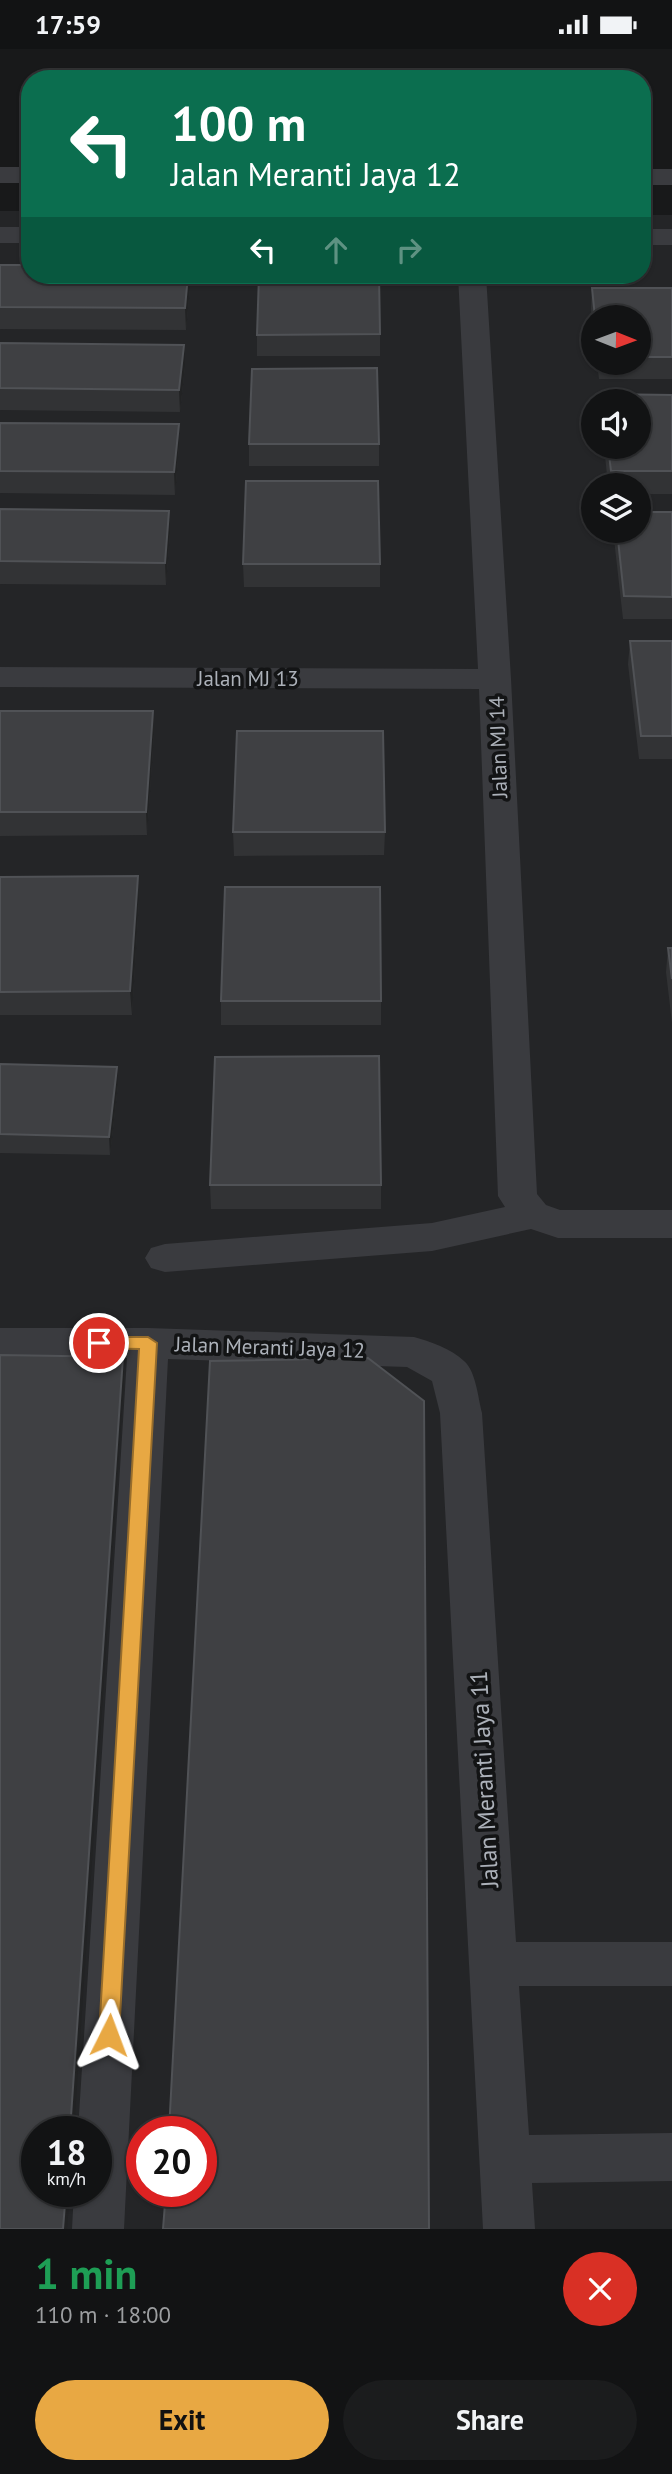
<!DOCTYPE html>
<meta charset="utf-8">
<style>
body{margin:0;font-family:"PT Sans",sans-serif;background:#1b1c1d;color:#f1f3f6;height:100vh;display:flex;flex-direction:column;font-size:26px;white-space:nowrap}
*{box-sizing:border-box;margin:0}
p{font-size:23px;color:#9c9ea0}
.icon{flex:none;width:38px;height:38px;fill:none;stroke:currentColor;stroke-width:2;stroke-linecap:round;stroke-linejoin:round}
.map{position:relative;height:2180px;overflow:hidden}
.sheet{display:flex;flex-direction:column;background:#121314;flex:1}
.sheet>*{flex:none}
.top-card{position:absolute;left:21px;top:21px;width:630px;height:214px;border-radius:28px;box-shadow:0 2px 5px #0004,0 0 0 2px #313234;background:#0b6e4f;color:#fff;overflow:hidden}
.needle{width:46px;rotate:91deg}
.fabs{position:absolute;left:581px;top:256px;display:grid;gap:14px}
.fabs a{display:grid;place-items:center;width:70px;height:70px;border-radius:50%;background:#121314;box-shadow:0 2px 5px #0004,0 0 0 2px #313234;font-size:35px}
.speed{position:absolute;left:21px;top:2067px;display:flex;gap:14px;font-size:35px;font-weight:700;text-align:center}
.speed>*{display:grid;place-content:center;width:91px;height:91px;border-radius:50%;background:#121314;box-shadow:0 2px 5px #0004,0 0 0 2px #313234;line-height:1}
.speed small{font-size:18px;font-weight:400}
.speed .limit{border:10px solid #d22;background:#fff;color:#111}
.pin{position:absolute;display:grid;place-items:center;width:60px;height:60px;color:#fff;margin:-30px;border:4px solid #fff;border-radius:50%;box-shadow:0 2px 7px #0007}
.me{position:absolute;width:77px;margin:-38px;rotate:3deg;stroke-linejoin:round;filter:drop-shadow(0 0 5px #0008)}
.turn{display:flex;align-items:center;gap:24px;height:147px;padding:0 35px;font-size:32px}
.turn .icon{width:91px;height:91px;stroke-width:2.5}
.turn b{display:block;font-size:49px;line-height:60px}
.lanes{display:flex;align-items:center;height:66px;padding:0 35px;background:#0003;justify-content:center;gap:35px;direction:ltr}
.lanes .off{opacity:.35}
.round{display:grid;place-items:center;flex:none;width:74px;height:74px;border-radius:37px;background:#1b1c1d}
.headline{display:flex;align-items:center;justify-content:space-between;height:119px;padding:0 35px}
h1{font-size:42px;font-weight:700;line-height:52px;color:#1e9e55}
.cta{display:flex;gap:14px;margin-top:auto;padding:14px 35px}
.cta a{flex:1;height:80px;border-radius:42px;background:#e8a843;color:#111;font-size:28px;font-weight:700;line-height:80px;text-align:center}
.cta a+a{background:#1b1c1d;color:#f1f3f6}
.status{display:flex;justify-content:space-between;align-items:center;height:49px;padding:0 35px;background:#121314;direction:ltr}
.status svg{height:19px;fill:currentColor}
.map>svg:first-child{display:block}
.built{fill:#242527;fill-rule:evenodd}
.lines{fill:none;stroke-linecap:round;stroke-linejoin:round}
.minor{fill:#3a3b3f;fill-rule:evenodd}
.wall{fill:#323335}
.shaded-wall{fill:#222324}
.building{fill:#3f4043;stroke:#505256;stroke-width:2}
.route{fill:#e8a843;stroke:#976d2c;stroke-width:2}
.labels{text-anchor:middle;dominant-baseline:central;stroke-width:7;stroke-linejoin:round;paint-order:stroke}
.street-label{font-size:21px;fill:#acb1b9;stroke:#131415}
.near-street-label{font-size:24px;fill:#acb1b9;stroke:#131415}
</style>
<div class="status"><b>17:59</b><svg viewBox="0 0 49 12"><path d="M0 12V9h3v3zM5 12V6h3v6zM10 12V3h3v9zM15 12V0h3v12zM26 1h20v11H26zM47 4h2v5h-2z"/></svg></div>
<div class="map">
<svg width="672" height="2180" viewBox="0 0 672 2180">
<rect width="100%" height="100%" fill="#18191a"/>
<path class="built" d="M0 162H30V226H642V166H672V2180H0ZM593 268H639V313H593ZM593 352H639V397H593ZM593 436H639V481H593ZM37 2082H96V2142H37ZM142 2082H201V2142H142Z"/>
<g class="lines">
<path class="minor" d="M0 118H30V134H0Z
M642 120H672V136H642Z
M0 178H30V194H0Z
M642 180H672V196H642Z
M67 226H203L204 227 200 233 190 235 81 234 71 232Z
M458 226H486L511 630 537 1145 546 1156 560 1161H672V1189H558L531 1180 432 1202 165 1223 151 1219 145 1209 151 1199 165 1195 432 1174 505 1158 498 1147 479 640 0 638V618L478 620Z
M0 1279H148L414 1288C429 1292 452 1300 464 1312 476 1322 478 1349 482 1364L516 1893H672V1937H519L529 2086 672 2084V2132L532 2134 535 2180H483L440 1364 432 1332 407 1318 168 1310 124 2180H72L74 2142H96V2082H78L127 1309H0Z"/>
</g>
<path class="wall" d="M0 216 190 239 186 281 0 280Z
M592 239H672V330H599L597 313H639V268H593V283L591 260Z
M380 285V307H257V286Z
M0 294 185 317 180 363 0 361Z
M602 345 672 346V445H639V436H608L604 397H639V352H602Z
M0 374 179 397 175 446 0 444Z
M249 395H379V417H249Z
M0 460 170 484 166 536 0 535Z
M672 463V570H623L613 481H639Z
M243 515H380V538H244Z
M630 592H672V710H639L628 615Z
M0 662H153L154 685 147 786 0 787Z
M233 783H385L384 806 234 807Z
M138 827 139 850 132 966H0V828Z
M668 899H672V974L666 923Z
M221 952H381V976H221Z
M0 1015 118 1036 110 1106 0 1104Z
M210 1136H381V1160H211Z"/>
<path class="shaded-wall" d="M188 226H189L190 239 186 281 185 259Z
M184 296 185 317 180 363 179 341Z
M179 375V397L175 446 174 423Z
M169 462 170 484 166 536 165 514Z
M153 662 154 685 147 786 146 763Z
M138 827 139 850 132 966 130 942Z
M117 1018 118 1036 110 1106 109 1088Z
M123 1308 124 1331 74 2082H70Z
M66 2142H70L67 2180H63Z"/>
<path class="building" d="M0 216H30V226H188L185 259 0 258Z
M259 226H379L380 285 257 286Z
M592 239H672V308H639V268H595Z
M0 294 184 296 179 341 0 339Z
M377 319 379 395H249L252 320Z
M602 345 672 346V422H611L608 397H639V352H603Z
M0 374 179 375 174 423 0 422Z
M246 432H378L380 515H243Z
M0 460 169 462 165 514 0 512Z
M639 463H672V548L624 547 617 481H639Z
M630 592H672V687H641Z
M0 662H153L146 763H0Z
M237 682H383L385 783H233Z
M138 827 130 942 0 943V828Z
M225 838H380L381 952H221Z
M668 899H672V930Z
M379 1007 381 1136H210L215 1008Z
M0 1015 117 1018 109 1088 0 1085Z
M0 1306 123 1308 70 2082H37V2142H66L63 2180H0Z
M368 1309 424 1352 429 2180H163L166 2142H201V2082H169L210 1312Z"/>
<path class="route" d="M99 1288H148L157 1294 119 1986 116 1993 109 1996 102 1993 99 1986 139 1300 93 1299 90 1294Z"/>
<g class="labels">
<g class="street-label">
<text x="248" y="629">Jalan MJ 13</text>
<text transform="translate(498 698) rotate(-92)">Jalan MJ 14</text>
<text transform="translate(270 1298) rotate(2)">Jalan Meranti Jaya 12</text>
</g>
<g class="near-street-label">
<text transform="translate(484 1730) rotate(-93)">Jalan Meranti Jaya 11</text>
</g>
</g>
</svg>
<div class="fabs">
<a><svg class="needle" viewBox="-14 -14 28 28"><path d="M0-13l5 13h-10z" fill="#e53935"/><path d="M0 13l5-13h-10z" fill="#9c9ea0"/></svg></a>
<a><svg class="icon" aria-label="sound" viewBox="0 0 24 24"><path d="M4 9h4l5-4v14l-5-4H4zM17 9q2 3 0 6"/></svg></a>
<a><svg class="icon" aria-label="layers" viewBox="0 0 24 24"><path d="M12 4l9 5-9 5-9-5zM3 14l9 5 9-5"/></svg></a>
</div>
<div class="speed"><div>18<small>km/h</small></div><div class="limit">20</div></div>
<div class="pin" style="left:99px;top:1294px;background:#d93025"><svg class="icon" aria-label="arrive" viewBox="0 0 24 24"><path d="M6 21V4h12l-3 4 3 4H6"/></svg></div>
<svg class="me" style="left:109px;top:1986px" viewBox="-20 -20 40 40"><path d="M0-17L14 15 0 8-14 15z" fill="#e8a843" stroke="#fff" stroke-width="4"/></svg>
<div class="top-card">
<div class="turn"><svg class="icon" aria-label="left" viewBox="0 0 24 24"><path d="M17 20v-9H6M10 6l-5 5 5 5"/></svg><div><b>100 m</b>Jalan Meranti Jaya 12</div></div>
<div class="lanes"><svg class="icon" aria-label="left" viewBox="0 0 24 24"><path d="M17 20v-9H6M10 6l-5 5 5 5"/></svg><svg class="icon off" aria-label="ahead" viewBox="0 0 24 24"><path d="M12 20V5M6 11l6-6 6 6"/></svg><svg class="icon off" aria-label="right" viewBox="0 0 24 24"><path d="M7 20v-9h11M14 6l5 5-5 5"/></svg></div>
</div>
</div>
<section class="sheet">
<div class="headline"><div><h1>1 min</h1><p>110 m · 18:00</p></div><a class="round" style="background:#d93025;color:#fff"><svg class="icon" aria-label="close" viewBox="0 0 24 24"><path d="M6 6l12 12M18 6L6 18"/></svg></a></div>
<div class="cta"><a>Exit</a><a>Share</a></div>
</section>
